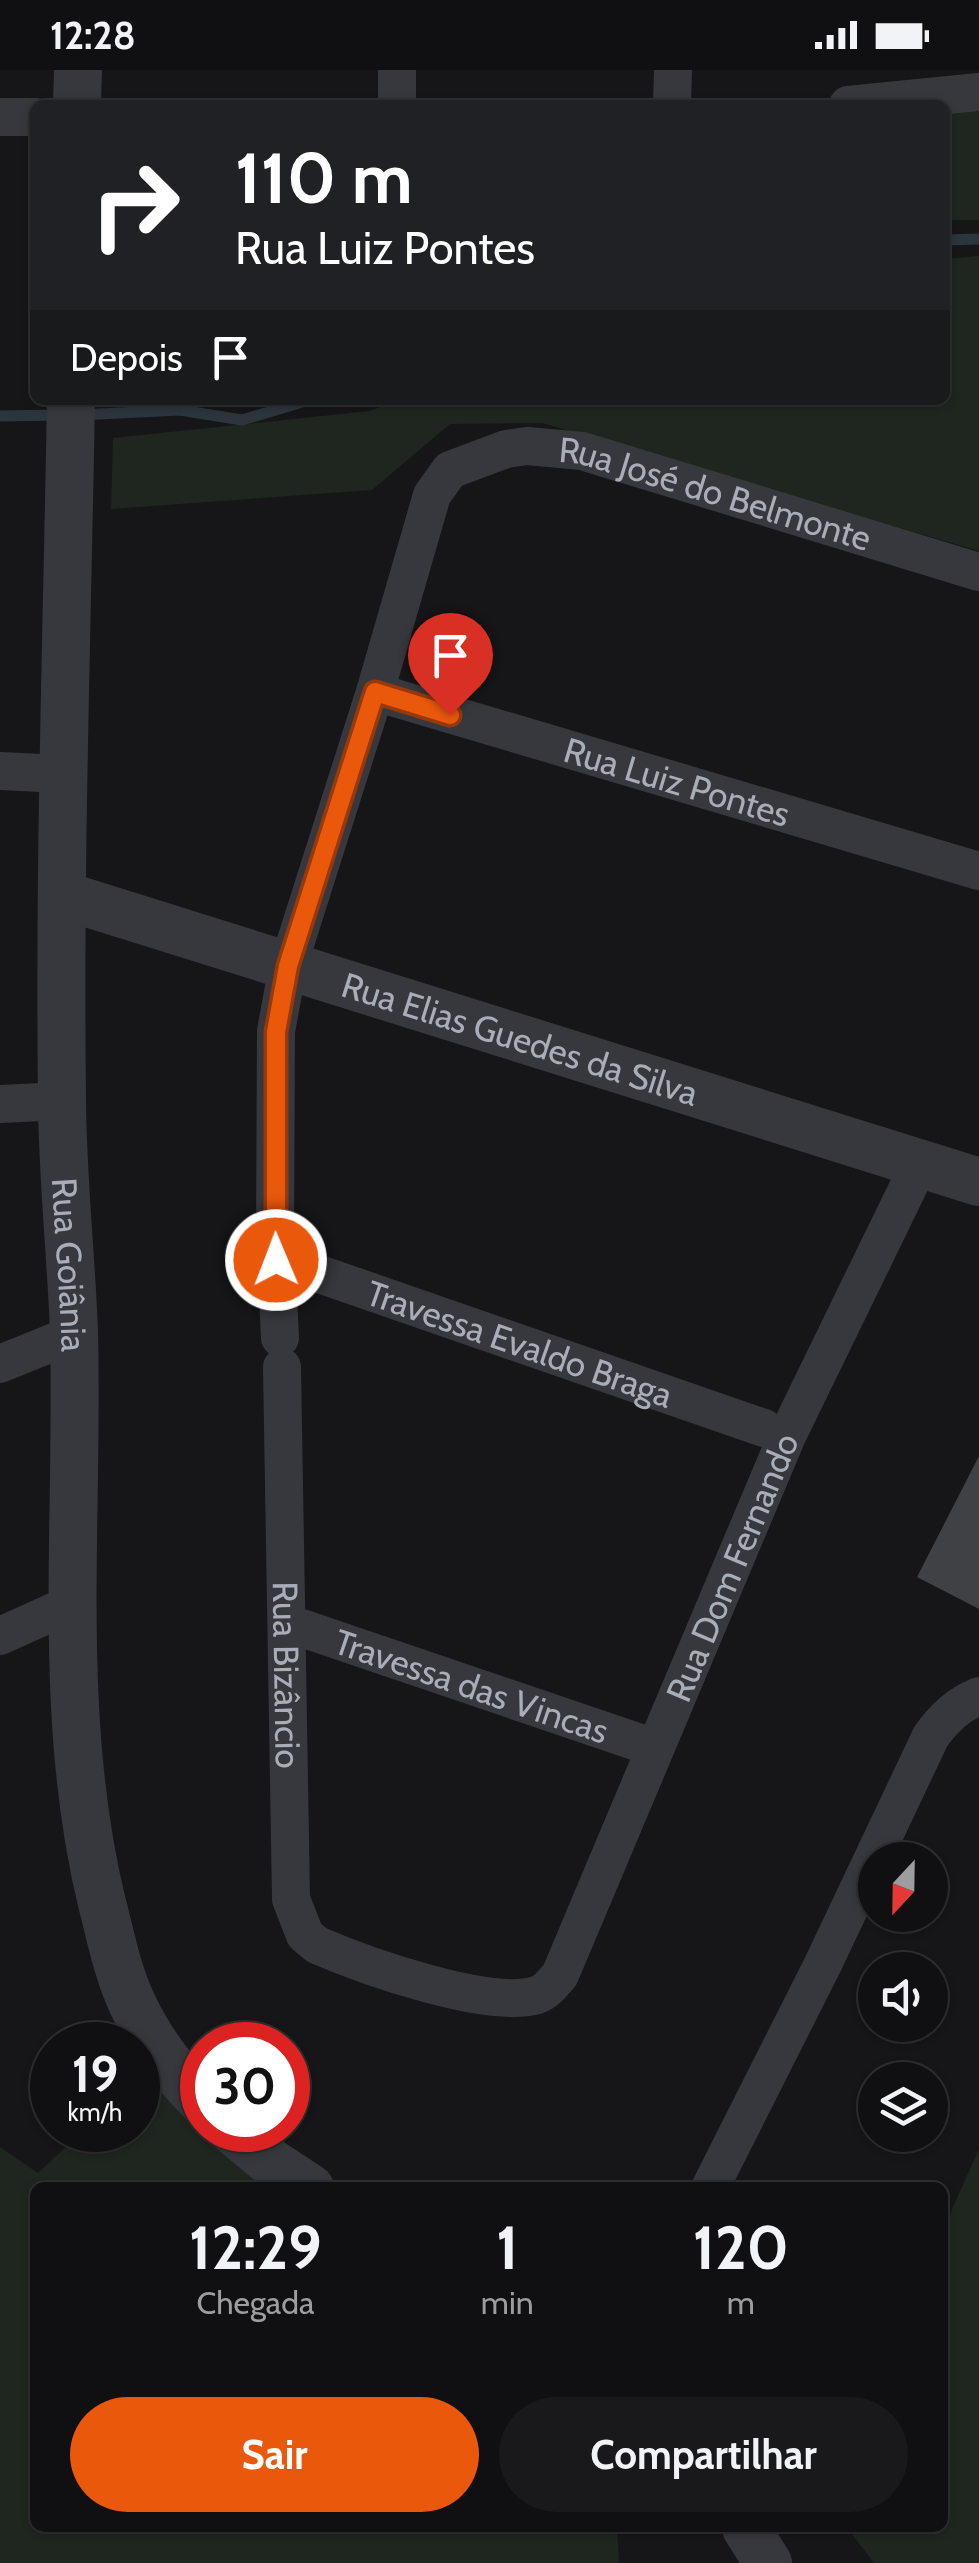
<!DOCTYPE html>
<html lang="pt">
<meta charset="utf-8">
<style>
body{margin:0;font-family:Cabin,sans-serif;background:#19191b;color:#f1f3f6;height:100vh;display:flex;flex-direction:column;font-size:38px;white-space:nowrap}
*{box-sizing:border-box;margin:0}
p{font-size:32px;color:#9c9d9f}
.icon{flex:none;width:55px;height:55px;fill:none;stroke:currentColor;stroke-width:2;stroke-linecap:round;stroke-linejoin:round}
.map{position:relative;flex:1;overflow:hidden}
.side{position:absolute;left:30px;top:2112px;width:918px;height:350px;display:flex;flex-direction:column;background:#101012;border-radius:15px;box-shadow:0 2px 8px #0004,0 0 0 2px #303032}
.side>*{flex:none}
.hud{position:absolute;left:30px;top:30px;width:920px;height:305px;border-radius:15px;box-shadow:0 2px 8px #0004,0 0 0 2px #303032;background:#202124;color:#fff;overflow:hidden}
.needle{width:65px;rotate:202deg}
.buttons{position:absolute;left:858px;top:1772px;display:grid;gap:20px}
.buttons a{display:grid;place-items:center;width:90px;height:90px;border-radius:50%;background:#101012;box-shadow:0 2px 8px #0004,0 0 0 2px #303032;font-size:50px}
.speed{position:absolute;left:30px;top:1952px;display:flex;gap:20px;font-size:50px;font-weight:700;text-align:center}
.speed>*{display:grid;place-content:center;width:130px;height:130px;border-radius:50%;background:#101012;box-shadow:0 2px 8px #0004,0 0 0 2px #303032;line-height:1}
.speed small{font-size:25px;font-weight:400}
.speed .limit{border:15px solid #d22;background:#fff;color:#111}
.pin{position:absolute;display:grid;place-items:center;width:85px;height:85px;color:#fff;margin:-102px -42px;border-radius:50% 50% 50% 0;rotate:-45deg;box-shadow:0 0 10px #0007}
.pin .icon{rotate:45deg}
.me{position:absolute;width:110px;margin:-55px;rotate:359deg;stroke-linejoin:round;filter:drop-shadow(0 0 8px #0008)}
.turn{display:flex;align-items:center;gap:35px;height:210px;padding:0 40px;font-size:45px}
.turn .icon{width:130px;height:130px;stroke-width:2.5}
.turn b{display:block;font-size:70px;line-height:85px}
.then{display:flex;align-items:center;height:95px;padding:0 40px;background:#0003;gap:20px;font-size:38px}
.eta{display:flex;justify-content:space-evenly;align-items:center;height:170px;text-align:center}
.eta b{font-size:60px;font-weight:700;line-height:70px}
.button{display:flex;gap:20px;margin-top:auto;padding:20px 40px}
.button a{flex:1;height:115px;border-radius:60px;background:#ea580c;color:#fff;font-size:40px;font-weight:700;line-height:115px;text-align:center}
.button a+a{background:#19191b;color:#f1f3f6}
.status{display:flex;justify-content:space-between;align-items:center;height:70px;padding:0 50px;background:#101012;direction:ltr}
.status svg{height:28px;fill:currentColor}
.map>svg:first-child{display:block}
.green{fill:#1e261f}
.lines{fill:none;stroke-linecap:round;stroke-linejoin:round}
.stream{stroke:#2c353c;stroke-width:11}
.building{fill:#404145}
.minor{stroke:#37383d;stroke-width:38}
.tertiary{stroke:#37383d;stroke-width:48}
.route-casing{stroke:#983908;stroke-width:25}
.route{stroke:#ea580c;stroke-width:18}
.labels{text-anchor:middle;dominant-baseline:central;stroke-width:10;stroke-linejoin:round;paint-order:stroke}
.street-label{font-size:35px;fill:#a8adb8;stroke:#111113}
</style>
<div class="status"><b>12:28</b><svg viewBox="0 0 49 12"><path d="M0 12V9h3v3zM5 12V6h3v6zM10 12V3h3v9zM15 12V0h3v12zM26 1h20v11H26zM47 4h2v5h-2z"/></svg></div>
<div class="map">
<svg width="979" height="2493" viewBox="0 0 979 2493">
<rect width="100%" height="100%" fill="#161618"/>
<path class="green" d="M979 38V150H945V40Z
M979 186V481L542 353 450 354 372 420 111 439 113 368 369 341 399 330H945V189Z
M142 2006 202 2053V2060H212L286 2117 35 2118V2458H617L619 2493H0V2077L38 2103 84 2060H138V2010Z
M979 2079V2493H874L847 2458H942L943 2159Z"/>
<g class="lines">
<path class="stream" d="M945 170 979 169
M79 345 180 340 242 350 309 330
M0 346 61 345"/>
</g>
<path class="building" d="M979 1386V1539L917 1507Z"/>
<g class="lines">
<g class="minor">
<path d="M397 0V35"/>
<path d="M672 35 673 0"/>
<path d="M848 35 979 22"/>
<path d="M0 47H35"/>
<path id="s1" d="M375 622 979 801"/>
<path d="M0 701 63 704"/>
<path d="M0 1034 62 1031"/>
<path id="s2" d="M276 1189 764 1358"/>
<path id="s3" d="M280 1268 275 1166 276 961 288 896 375 622 432 425 450 400 506 379 527 376 582 381 979 502"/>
<path d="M0 1294 74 1264"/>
<path id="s4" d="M282 1297 291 1829 305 1865 317 1875C363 1895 489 1940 537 1925 546 1922 553 1913 560 1905L787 1366 919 1095"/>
<path id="s5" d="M287 1553 655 1678"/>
<path d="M0 1566 71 1534"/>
<path d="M710 2118 823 1894 931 1666C945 1647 958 1635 979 1626"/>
</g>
<g class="tertiary">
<path d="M77 35 78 0"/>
<path id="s6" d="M71 330C67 562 59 794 62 1026 62 1104 71 1183 74 1261 79 1451 56 1646 102 1833 111 1867 117 1901 132 1933 149 1970 173 2002 202 2031"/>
<path id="s7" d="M62 825 979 1112"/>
<path d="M232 2060 269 2091 310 2118"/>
<path d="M746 2458 768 2493"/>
</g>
</g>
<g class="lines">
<g class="route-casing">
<path id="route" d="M276 1190V962L288 896 375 622 450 645"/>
</g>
<use href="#route" class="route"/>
</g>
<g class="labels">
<g class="street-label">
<text stroke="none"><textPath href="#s3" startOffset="1172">Rua José do Belmonte</textPath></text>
<text stroke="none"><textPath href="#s1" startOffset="315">Rua Luiz Pontes</textPath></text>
<text stroke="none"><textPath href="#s7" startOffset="480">Rua Elias Guedes da Silva</textPath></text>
<text stroke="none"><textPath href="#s6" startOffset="865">Rua Goiânia</textPath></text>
<text stroke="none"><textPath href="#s2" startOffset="258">Travessa Evaldo Braga</textPath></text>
<text stroke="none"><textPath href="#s4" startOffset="1288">Rua Dom Fernando</textPath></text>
<text stroke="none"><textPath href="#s4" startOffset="308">Rua Bizâncio</textPath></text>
<text stroke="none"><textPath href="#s5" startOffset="195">Travessa das Vincas</textPath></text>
</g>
</g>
</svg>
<div class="buttons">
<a><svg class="needle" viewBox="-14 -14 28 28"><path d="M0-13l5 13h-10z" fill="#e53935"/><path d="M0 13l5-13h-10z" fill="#9c9d9f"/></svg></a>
<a><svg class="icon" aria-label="sound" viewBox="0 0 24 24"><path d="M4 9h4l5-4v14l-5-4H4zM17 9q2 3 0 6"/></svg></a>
<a><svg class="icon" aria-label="layers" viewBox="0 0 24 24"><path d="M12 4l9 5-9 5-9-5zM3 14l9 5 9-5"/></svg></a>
</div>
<div class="speed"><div>19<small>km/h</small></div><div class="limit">30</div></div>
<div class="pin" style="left:450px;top:645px;background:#d93025"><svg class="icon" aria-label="arrive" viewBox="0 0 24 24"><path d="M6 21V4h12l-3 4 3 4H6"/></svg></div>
<svg class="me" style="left:276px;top:1190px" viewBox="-20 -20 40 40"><circle r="17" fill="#ea580c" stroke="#fff" stroke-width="3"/><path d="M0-11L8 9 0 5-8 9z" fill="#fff"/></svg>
<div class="hud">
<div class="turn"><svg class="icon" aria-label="right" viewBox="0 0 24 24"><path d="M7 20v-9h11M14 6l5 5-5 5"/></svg><div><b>110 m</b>Rua Luiz Pontes</div></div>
<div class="then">Depois<svg class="icon" aria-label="arrive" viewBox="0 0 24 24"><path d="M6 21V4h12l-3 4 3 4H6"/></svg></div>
</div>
<section class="side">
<div class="eta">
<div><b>12:29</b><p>Chegada</p></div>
<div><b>1</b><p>min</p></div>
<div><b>120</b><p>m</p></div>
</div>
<div class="button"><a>Sair</a><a>Compartilhar</a></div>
</section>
</div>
